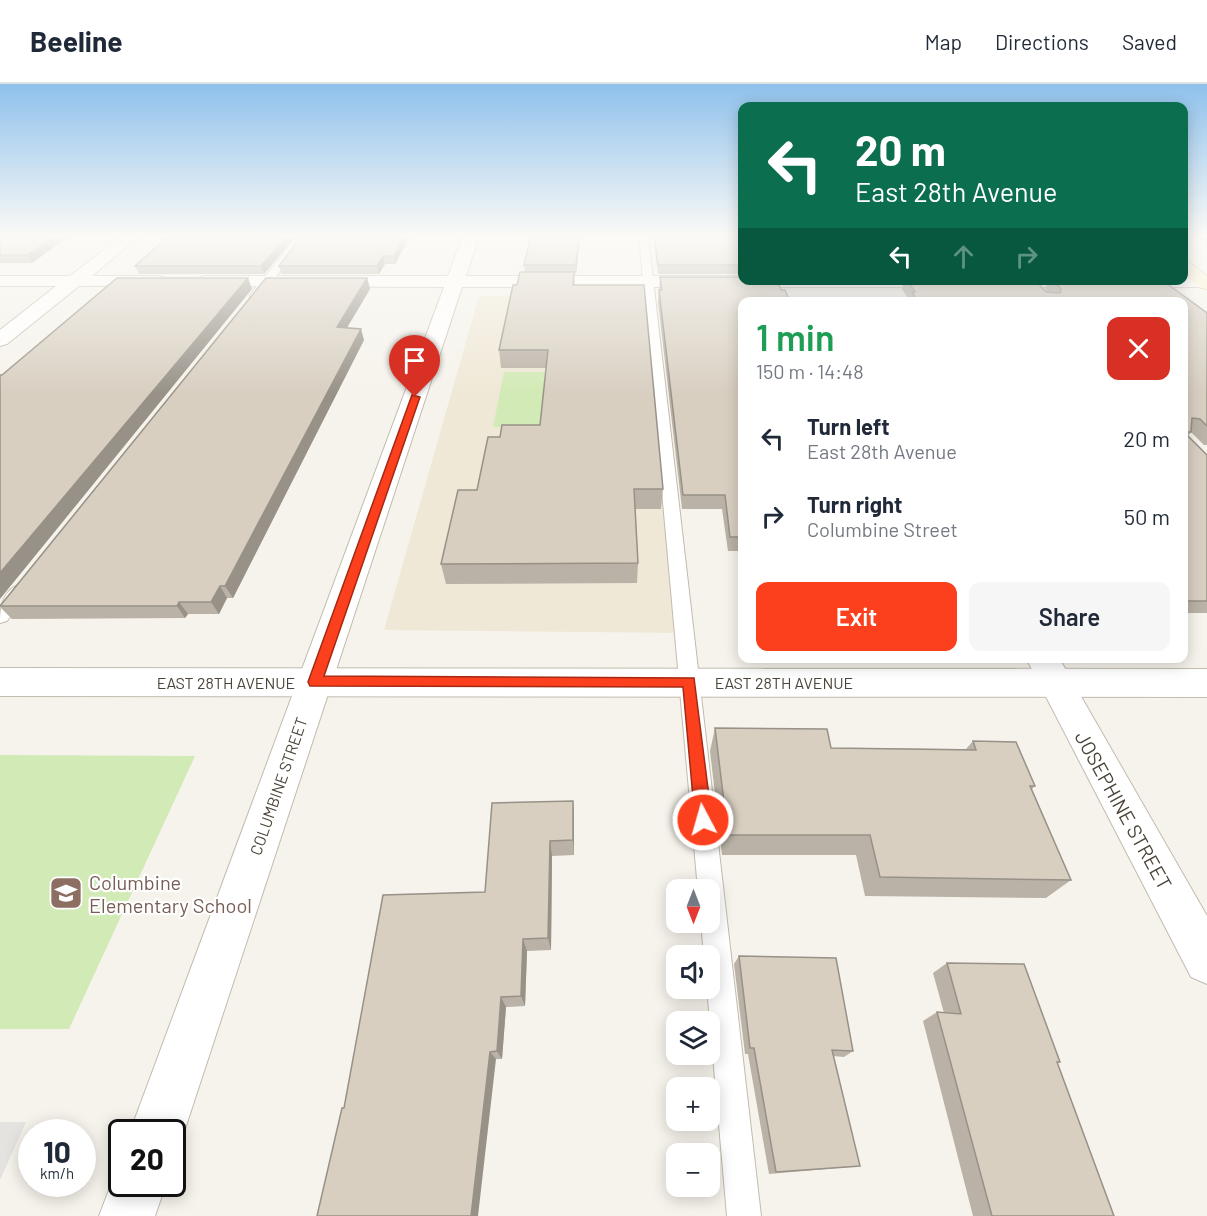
<!DOCTYPE html>
<meta charset="utf-8">
<style>
body{margin:0;font-family:Barlow,sans-serif;background:#f6f6f7;color:#1f2937;height:100vh;display:flex;flex-direction:column;font-size:22px;white-space:nowrap}
*{box-sizing:border-box;margin:0}
p{font-size:20px;color:#747a83}
.icon{flex:none;width:33px;height:33px;fill:none;stroke:currentColor;stroke-width:2;stroke-linecap:round;stroke-linejoin:round}
.map{position:relative;flex:1;overflow:hidden}
.drawer{position:absolute;left:738px;top:213px;width:450px;height:366px;display:flex;flex-direction:column;background:#fff;border-radius:12px;box-shadow:0 3px 15px #0003}
.drawer>*{flex:none}
.banner{position:absolute;left:738px;top:18px;width:450px;height:183px;border-radius:12px;box-shadow:0 3px 15px #0003;background:#0b6e4f;color:#fff;overflow:hidden}
.needle{width:39px;rotate:180deg}
.controls{position:absolute;left:666px;top:795px;display:grid;gap:12px}
.controls a{display:grid;place-items:center;width:54px;height:54px;border-radius:12px;background:#fff;box-shadow:0 3px 15px #0003;font-size:30px}
.speed{position:absolute;left:18px;top:1035px;display:flex;gap:12px;font-size:30px;font-weight:700;text-align:center}
.speed>*{display:grid;place-content:center;width:78px;height:78px;border-radius:50%;background:#fff;box-shadow:0 3px 15px #0003;line-height:1}
.speed small{font-size:15px;font-weight:400}
.speed .limit{border:3px solid #111;border-radius:9px;background:#fff;color:#111}
.pin{position:absolute;display:grid;place-items:center;width:51px;height:51px;color:#fff;margin:-62px -26px;border-radius:50% 50% 50% 0;rotate:-45deg;box-shadow:0 0 6px #0007}
.pin .icon{rotate:45deg}
.me{position:absolute;width:66px;margin:-33px;rotate:354deg;stroke-linejoin:round;filter:drop-shadow(0 0 4px #0008)}
.turn{display:flex;align-items:center;gap:21px;height:126px;padding:0 18px;font-size:27px}
.turn .icon{width:78px;height:78px;stroke-width:2.5}
.turn b{display:block;font-size:42px;line-height:51px}
.lanes{display:flex;align-items:center;height:57px;padding:0 18px;background:#0003;justify-content:center;gap:30px;direction:ltr}
.lanes .off{opacity:.35}
.round{display:grid;place-items:center;flex:none;width:63px;height:63px;border-radius:12px;background:#f6f6f7}
.summary{display:flex;align-items:center;justify-content:space-between;height:102px;padding:0 18px}
h1{font-size:36px;font-weight:600;line-height:45px;color:#1e9e55}
.action{display:flex;gap:12px;margin-top:auto;padding:12px 18px}
.action a{flex:1;height:69px;border-radius:12px;background:#fc3f1d;color:#fff;font-size:24px;font-weight:600;line-height:69px;text-align:center}
.action a+a{background:#f6f6f7;color:#1f2937}
ul{padding:0;list-style:none}
li{display:flex;align-items:center;gap:18px;height:78px;padding:0 18px}
li div{flex:1}
li b{display:block;font-size:22px}
li em{font-style:normal}
header{display:flex;align-items:center;gap:36px;box-sizing:border-box;height:84px;padding:0 30px;background:#fff;border-bottom:2px solid #e0e1e3}
header strong{font-size:28px}
nav{display:flex;gap:33px;margin-inline-start:auto;font-size:21px}
.map>svg:first-child{display:block}
.education{fill:#efe8d6}
.green{fill:#d2eab5}
.parking{fill:#e5e3e0}
.lines{fill:none;stroke-linecap:round;stroke-linejoin:round}
.service-casing{stroke:#c2bbae;stroke-width:2}
.minor-casing{stroke:#c2bbae;stroke-width:2}
.tertiary-casing{stroke:#c2bbae;stroke-width:2}
.secondary-casing{stroke:#d6c79b;stroke-width:2}
.service{fill:#fff;fill-rule:evenodd}
.minor{fill:#fff;fill-rule:evenodd}
.tertiary{fill:#fff;fill-rule:evenodd}
.secondary{fill:#fff3cd;fill-rule:evenodd}
.wall{fill:#bab2a6}
.shaded-wall{fill:#979187}
.building{fill:#d8cfc1;stroke:#979187;stroke-width:1.5}
.route{fill:#fc3f1d;stroke:#a42913;stroke-width:1.5}
.labels{text-anchor:middle;dominant-baseline:central;stroke-width:4.5;stroke-linejoin:round;paint-order:stroke}
.street-label{font-size:16px;fill:#4b4439;stroke:#fff}
.near-street-label{font-size:20px;fill:#4b4439;stroke:#fff}
.near-education-label{font-size:20px;fill:#785e54;stroke:#fff;text-anchor:start}
</style>
<header>
<strong>Beeline</strong>
<nav><a>Map</a><a>Directions</a><a>Saved</a></nav>
</header>
<div class="map">
<svg width="1207" height="1132" viewBox="0 0 1207 1132">
<rect width="100%" height="100%" fill="#f6f3ec"/>
<path class="education" d="M479 212H649L684 549 384 546Z"/>
<path class="green" d="M504 288H549L543 343H493Z
M0 671 195 672 69 945H0Z"/>
<path class="parking" d="M0 1038H26L0 1096Z"/>
<g class="lines">
<g class="service-casing">
<path id="service" d="M298 152H308L258 215H250V211Z
M639 152H648L761 1132H727L707 904H710V872H704L701 838H710V806H698Z
M21 500 27 501 30 506 7 537 0 539C0 523 3 505 21 500Z"/>
</g>
<g class="minor-casing">
<path id="minor" d="M122 152H139L92 192H157L163 193 166 197 163 201 79 202 7 260 0 262V246L56 202H0V192H70Z
M463 152H479L466 192H742V196H1184V193H1207V203H462L184 1048 176 1067 172 1068V1048H130L444 203 206 202 200 201 197 197 200 193 206 192H448Z
M1026 574H1059L1207 832V900L1191 893Z
M119 1080H122V1100H166L155 1132H99Z"/>
</g>
<g class="tertiary-casing">
<path id="tertiary" d="M0 584 1207 585V613L0 612Z"/>
</g>
<g class="secondary-casing">
<path id="secondary" d="M1184 178 1190 179 1207 192V205L1201 204 1184 191Z"/>
</g>
<use href="#service" class="service"/>
<use href="#minor" class="minor"/>
<use href="#tertiary" class="tertiary"/>
<use href="#secondary" class="secondary"/>
</g>
<path class="wall" d="M0 152H69L32 179H0Z
M169 152H296L264 190H139L135 182Z
M302 152H410L395 180H385L379 190H281L279 182Z
M580 152 576 190H574L575 201 663 405 661 425H635L638 479 637 499 446 500 441 480 477 406 500 353 540 341 546 284H501L499 266 517 201 525 188 524 181Z
M653 152H742V191V190H658Z
M1195 152H1207V159Z
M660 193 742 218V467H728L722 425H682L658 218Z
M367 194 370 205 347 244 364 256 233 514H227L219 530H188L185 534 12 535 0 523Z
M904 196H1035L1046 208 1048 209 1045 205 1050 196H1162L1207 229V361H1204L1191 348 1188 352 1207 371V529H1184V218H908L909 216 902 205Z
M715 644 831 664 966 665 973 657 1035 702 1032 705 1071 796 1046 814 865 812 856 771H722L710 667Z
M573 717 574 733V771L552 772 551 866 527 867 525 922 506 923 502 975H496L344 1024 485 808Z
M739 872 853 967 844 973 833 972 860 1082 850 1083 769 1090 748 970H745L734 880Z
M947 879 1060 978 1057 979 1114 1132H973L923 937 937 928 944 929 933 889Z"/>
<path class="shaded-wall" d="M54 152H69L32 179 28 171Z
M287 152H296L264 190 261 182Z
M404 152H410L395 180 394 172Z
M579 152H580L576 190V181Z
M383 172 385 180 379 190 377 182Z
M248 194 252 205 0 515V489Z
M367 194 370 205 340 255 337 243Z
M361 245 364 256 233 514 225 502Z
M220 502 227 514 219 530 211 518Z
M179 518 188 530 185 534 177 522Z
M573 717 574 733V771L573 756Z
M550 757 552 772 551 866 548 854Z
M523 855 527 867 525 922 521 912Z
M501 913 506 923 502 975 497 967Z
M490 968 496 975 478 1132H471Z"/>
<path class="building" d="M0 152H54L28 171H0Z
M169 152H287L261 182H135Z
M302 152H404L394 172H383L377 182H279Z
M531 152H579L576 181H524Z
M654 152H742V181H658Z
M520 188H574L573 201H644L663 405H634L638 479 441 480 458 406H477L488 353H500L502 341H540L548 266H499L513 201H517Z
M660 193H742V196H777L781 206H785L790 218H742V453H730L725 411H683L659 206H662Z
M117 194H248L0 489V291H2Z
M266 194H367L337 243 361 245 225 502H220L211 518H179L177 522H0Z
M907 196H1035L1046 208 1060 209 1061 205 1053 196H1162L1207 229V342L1200 335 1192 334 1191 348H1184L1207 371V517H1184V218H918L912 208H915Z
M715 644 827 645 831 664 976 666 973 657 1016 658 1035 702H1030L1071 796 880 793 870 751H728Z
M573 717V756L550 757 548 854 523 855 521 912 501 913 497 967 490 968 471 1132H317L342 1024H344L383 811 485 808 492 719Z
M739 872 836 874 853 967 832 966 860 1082 776 1088 754 964H750Z
M947 879 1024 880 1060 978H1057L1114 1132H992L937 928 961 930Z"/>
<linearGradient id="sky" x2="0" y2="1"><stop stop-color="#8fc1ec"/><stop offset="0.49" stop-color="#fbfaf6"/><stop offset="1" stop-color="#fbfaf6" stop-opacity="0"/></linearGradient>
<rect width="1207" height="310" fill="url(#sky)"/>
<path class="route" d="M412 311 420 313 324 592 694 594 712 736 709 742 703 744 697 742 695 736 683 603 310 602 308 598Z"/>
<defs>
<g id="school-square" transform="scale(1.725)"><rect x="-9" y="-9" width="18" height="18" rx="4" fill="#8d6e63" stroke="#fff"/><path d="M0-5L7-2L0 1L-7-2ZM-4 1L0 2.5L4 1V4Q0 6-4 4Z" fill="#fff"/></g>
</defs>
<g fill-rule="evenodd">
<use href="#school-square" x="66" y="809"/>
</g>
<g class="labels">
<g class="street-label">
<text x="226" y="598">EAST 28TH AVENUE</text>
<text x="784" y="598">EAST 28TH AVENUE</text>
<text transform="translate(278 702) rotate(-71)">COLUMBINE STREET</text>
</g>
<g class="near-street-label">
<text transform="translate(1124 726) rotate(61)">JOSEPHINE STREET</text>
</g>
<g class="near-education-label">
<text x="89" y="798">Columbine<tspan x="89" dy="23">Elementary School</tspan></text>
</g>
</g>
</svg>
<div class="controls">
<a><svg class="needle" viewBox="-14 -14 28 28"><path d="M0-13l5 13h-10z" fill="#e53935"/><path d="M0 13l5-13h-10z" fill="#747a83"/></svg></a>
<a><svg class="icon" aria-label="sound" viewBox="0 0 24 24"><path d="M4 9h4l5-4v14l-5-4H4zM17 9q2 3 0 6"/></svg></a>
<a><svg class="icon" aria-label="layers" viewBox="0 0 24 24"><path d="M12 4l9 5-9 5-9-5zM3 14l9 5 9-5"/></svg></a>
<a>+</a>
<a>−</a>
</div>
<div class="speed"><div>10<small>km/h</small></div><div class="limit">20</div></div>
<div class="pin" style="left:415px;top:313px;background:#d93025"><svg class="icon" aria-label="arrive" viewBox="0 0 24 24"><path d="M6 21V4h12l-3 4 3 4H6"/></svg></div>
<svg class="me" style="left:703px;top:736px" viewBox="-20 -20 40 40"><circle r="17" fill="#fc3f1d" stroke="#fff" stroke-width="3"/><path d="M0-11L8 9 0 5-8 9z" fill="#fff"/></svg>
<div class="banner">
<div class="turn"><svg class="icon" aria-label="left" viewBox="0 0 24 24"><path d="M17 20v-9H6M10 6l-5 5 5 5"/></svg><div><b>20 m</b>East 28th Avenue</div></div>
<div class="lanes"><svg class="icon" aria-label="left" viewBox="0 0 24 24"><path d="M17 20v-9H6M10 6l-5 5 5 5"/></svg><svg class="icon off" aria-label="ahead" viewBox="0 0 24 24"><path d="M12 20V5M6 11l6-6 6 6"/></svg><svg class="icon off" aria-label="right" viewBox="0 0 24 24"><path d="M7 20v-9h11M14 6l5 5-5 5"/></svg></div>
</div>
<section class="drawer">
<div class="summary"><div><h1>1 min</h1><p>150 m · 14:48</p></div><a class="round" style="background:#d93025;color:#fff"><svg class="icon" aria-label="close" viewBox="0 0 24 24"><path d="M6 6l12 12M18 6L6 18"/></svg></a></div>
<ul>
<li><svg class="icon" aria-label="left" viewBox="0 0 24 24"><path d="M17 20v-9H6M10 6l-5 5 5 5"/></svg><div><b>Turn left</b><p>East 28th Avenue</p></div><em>20 m</em></li>
<li><svg class="icon" aria-label="right" viewBox="0 0 24 24"><path d="M7 20v-9h11M14 6l5 5-5 5"/></svg><div><b>Turn right</b><p>Columbine Street</p></div><em>50 m</em></li>
</ul>
<div class="action"><a>Exit</a><a>Share</a></div>
</section>
</div>
